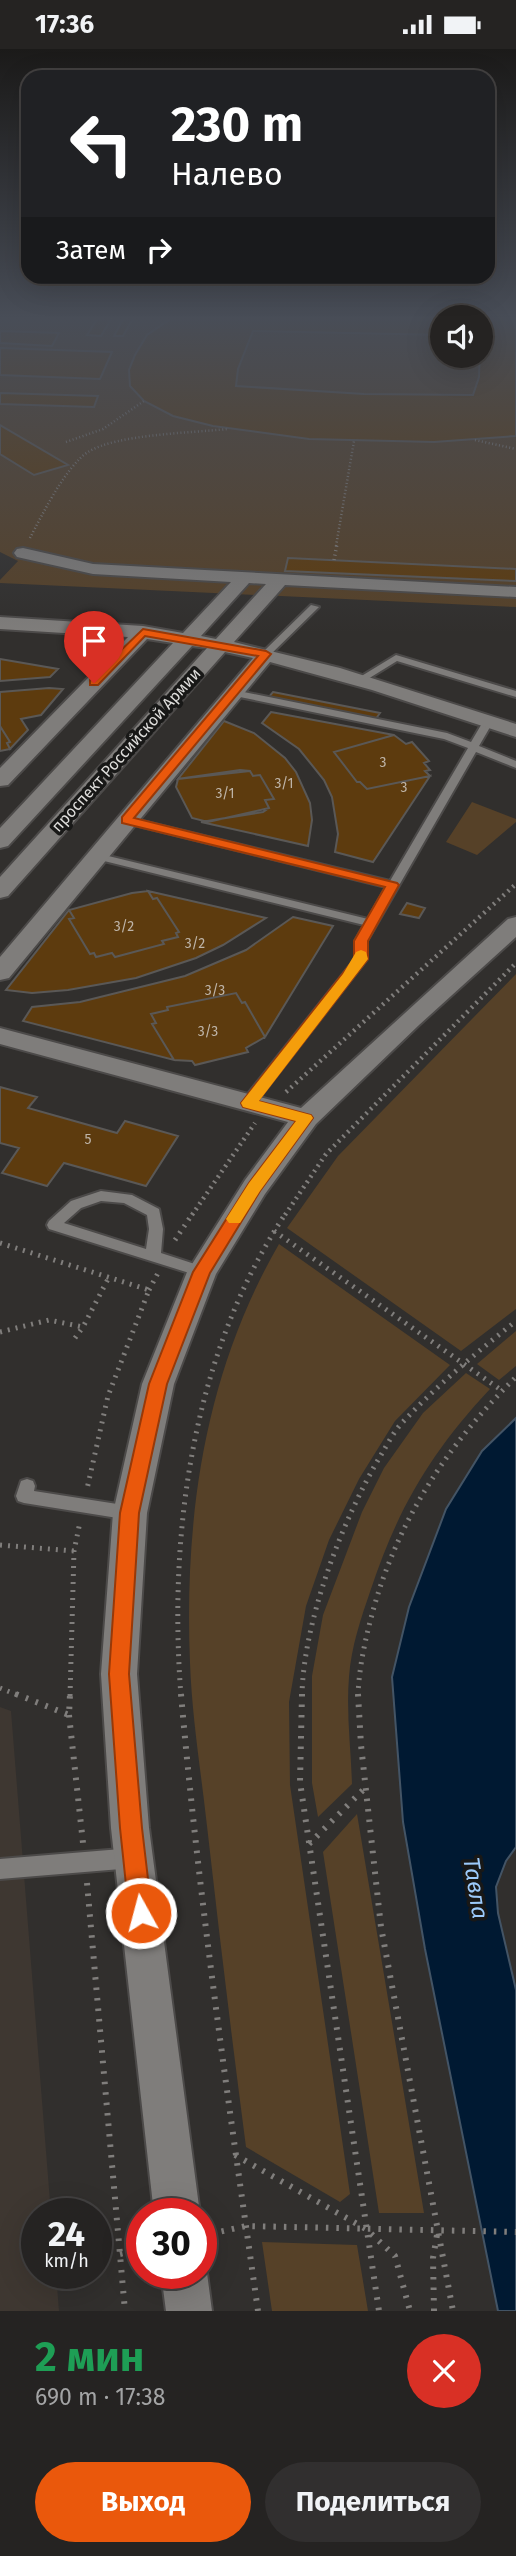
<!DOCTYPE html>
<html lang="ru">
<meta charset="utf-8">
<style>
body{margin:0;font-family:"Fira Sans",sans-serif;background:#312f2f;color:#f1f3f6;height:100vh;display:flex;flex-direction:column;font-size:26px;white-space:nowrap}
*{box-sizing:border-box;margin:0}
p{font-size:23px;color:#a3a4a5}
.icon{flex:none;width:38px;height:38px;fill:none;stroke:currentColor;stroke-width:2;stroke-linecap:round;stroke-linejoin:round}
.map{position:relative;height:2262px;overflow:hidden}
.details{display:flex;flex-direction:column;background:#252322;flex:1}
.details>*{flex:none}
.hud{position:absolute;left:21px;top:21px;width:474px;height:214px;border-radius:21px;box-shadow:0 7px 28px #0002,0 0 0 2px #424040;background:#202124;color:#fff;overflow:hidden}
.buttons{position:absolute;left:430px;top:256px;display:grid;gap:14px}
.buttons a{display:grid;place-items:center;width:63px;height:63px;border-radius:50%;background:#252322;box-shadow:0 7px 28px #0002,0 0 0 2px #424040;font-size:35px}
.speed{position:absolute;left:21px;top:2149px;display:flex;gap:14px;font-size:35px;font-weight:700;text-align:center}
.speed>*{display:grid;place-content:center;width:91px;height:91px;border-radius:50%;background:#252322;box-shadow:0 7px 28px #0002,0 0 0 2px #424040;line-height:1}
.speed small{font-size:18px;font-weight:400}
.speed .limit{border:10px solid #d22;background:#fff;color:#111}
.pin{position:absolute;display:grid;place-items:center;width:60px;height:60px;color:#fff;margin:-72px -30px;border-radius:50% 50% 50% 0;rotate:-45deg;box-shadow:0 0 7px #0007}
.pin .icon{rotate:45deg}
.me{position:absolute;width:77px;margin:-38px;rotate:353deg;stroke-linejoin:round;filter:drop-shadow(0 0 5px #0008)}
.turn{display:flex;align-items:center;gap:24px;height:147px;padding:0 35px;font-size:32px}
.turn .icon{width:91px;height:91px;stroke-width:2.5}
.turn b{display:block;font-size:49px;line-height:60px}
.then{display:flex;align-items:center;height:66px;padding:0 35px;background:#0003;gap:14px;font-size:26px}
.round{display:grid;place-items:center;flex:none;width:74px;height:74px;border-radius:37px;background:#312f2f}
.headline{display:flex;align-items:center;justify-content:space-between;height:119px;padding:0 35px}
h1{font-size:42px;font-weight:700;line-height:52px;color:#1e9e55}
.button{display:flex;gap:14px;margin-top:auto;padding:14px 35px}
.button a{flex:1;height:80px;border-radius:42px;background:#ea580c;color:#fff;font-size:28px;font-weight:700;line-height:80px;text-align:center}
.button a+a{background:#312f2f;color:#f1f3f6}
.status{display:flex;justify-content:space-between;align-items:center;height:49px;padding:0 35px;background:#252322;direction:ltr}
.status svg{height:19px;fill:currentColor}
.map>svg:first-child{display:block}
.built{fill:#3e3731}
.green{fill:#564128;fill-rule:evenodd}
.water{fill:#001932;stroke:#435465;stroke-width:2}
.building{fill:#5d3b0e;stroke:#5a5856;stroke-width:2;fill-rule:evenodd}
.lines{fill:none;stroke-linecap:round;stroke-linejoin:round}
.lane-casing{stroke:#4c4a49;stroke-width:4}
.street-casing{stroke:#4c4a49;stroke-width:4}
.path-far4{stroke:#807e7c;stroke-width:2.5;stroke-dasharray:1 2.5;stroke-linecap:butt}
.path-far3{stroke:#807e7c;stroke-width:3.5;stroke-dasharray:1 3.5;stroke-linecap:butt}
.path-far2{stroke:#807e7c;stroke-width:4.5;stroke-dasharray:2 4.5;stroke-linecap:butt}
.path-far1{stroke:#807e7c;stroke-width:5;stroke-dasharray:2 6;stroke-linecap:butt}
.path{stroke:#807e7c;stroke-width:6;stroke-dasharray:2.5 8;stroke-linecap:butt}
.lane{fill:#7f7d7b;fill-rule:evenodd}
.street{fill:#7f7d7b;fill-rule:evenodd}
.route{fill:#ea580c;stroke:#983908;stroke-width:2}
.slow{fill:#f59e0b}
.labels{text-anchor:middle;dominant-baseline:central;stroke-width:7;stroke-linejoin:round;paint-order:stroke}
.number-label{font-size:14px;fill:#beb4a8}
.far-street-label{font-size:16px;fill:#dedddb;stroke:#181817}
.near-water-label{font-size:23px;font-style:italic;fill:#9ccafa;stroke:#181817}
</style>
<div class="status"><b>17:36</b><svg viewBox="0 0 49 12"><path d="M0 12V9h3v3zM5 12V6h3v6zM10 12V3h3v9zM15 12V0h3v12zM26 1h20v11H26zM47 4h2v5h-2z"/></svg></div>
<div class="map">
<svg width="516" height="2262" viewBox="0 0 516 2262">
<rect width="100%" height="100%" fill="#312f2d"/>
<path class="built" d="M0 1658 11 1662 51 2165H37V2224H56L59 2262H0Z"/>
<path class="green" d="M0 267H516V558L0 534V531L18 512 0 503ZM443 268H481V306H443Z
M472 753 516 770V773L477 806 446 793Z
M516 925V1260L461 1302 287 1179 338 1107Z
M279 1195 450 1316 395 1372 359 1430 329 1491 306 1557 289 1653 290 1736 350 2145 340 2153 246 2098C232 1991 219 1884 207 1777 201 1723 192 1668 190 1614 184 1467 205 1323 279 1195Z
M516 1282V1317L499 1331 477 1315Z
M466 1324 490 1340C431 1403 398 1459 371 1540 361 1569 351 1598 349 1628 346 1663 351 1700 352 1735L318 1768 312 1734V1627L323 1566 362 1463 384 1419 423 1364Z
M357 1765 424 2164H379L323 1803Z
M262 2193 357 2196 368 2262H272Z"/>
<path class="water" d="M516 1369V1798L506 1812 496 1838 498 1864 516 1941V2262H498L425 1900 403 1773 392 1628 409 1558 446 1460 482 1402Z"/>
<path class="building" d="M99 267H113L101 287 87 286Z
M175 267H516V387L434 393 309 390 213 377 173 367 144 352 130 337 129 321 135 306 147 286ZM443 268H481L479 328 473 346 364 345 236 337 238 320 253 282 443 286Z
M124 268H134L123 287H114Z
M0 282 59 284 52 297 0 294Z
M0 299 112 303 100 330 0 326Z
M0 344 98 347 94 358 0 355Z
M0 376 68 416 34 426 0 405Z
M288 509 516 520V532L285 522Z
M0 610 58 620 50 628 0 632Z
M49 639 63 640 41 666 21 670 28 681 10 700 7 694 10 693 0 677V643Z
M273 643 380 664 375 671 267 650Z
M271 663 394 686 334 703 357 733H360L367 740 430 727 373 813 335 803 338 785 332 748 324 731 299 700 262 674Z
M224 672 254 684 285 709 296 723 310 754 312 771 308 797 201 773 263 763 269 759 265 751 274 750 260 726 253 727 250 722 178 730Z
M0 677 10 693 7 694 10 700 0 702Z
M394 686 406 695 412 693 429 712 424 714 430 721 425 722 430 727 367 740 360 733H357L334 703Z
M240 721 250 722 253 727 260 726 274 750 265 751 269 759 208 773 192 769 176 738 178 730Z
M148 842 153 850 157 849 179 883 176 884 178 888 162 892 164 895 115 908 112 904 96 908 94 904 90 905 69 870 74 869 69 861 132 844Z
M148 842 266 869 223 896 196 909 136 929 68 941 32 944 6 941 69 861 74 869 69 870 90 905 94 904 96 908 112 904 115 908 164 895 162 892 178 888 176 884 179 883 157 849 153 850Z
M407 854 425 859 419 869 400 865Z
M293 868 333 877 265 988 245 953 242 954 236 944 167 958 168 961 151 965 156 974 152 975 174 1011 23 972 32 958 80 953 185 927 246 901Z
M236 944 242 954 245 953 265 988 246 999 248 1003 195 1016 192 1012 174 1011 152 975 156 974 151 965 168 961 167 958Z
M0 1038 37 1048 28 1059 117 1084 125 1072 178 1087 146 1137 64 1114 47 1137 2 1124 19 1099 0 1094Z"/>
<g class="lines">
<g class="lane-casing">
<path id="lane" d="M311 556 319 558 269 607H263V603Z
M396 606 516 642V648L397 612 363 633 355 631Z
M234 641 447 684 471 693 484 671H492L493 673 479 697 516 712V719L476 703 367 892V910L253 1057 248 1058 241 1054 243 1051 355 910V892L364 876 92 809 90 807 96 804 368 870 386 838 122 773 120 771 126 768 390 832 468 699 444 690 230 646V642Z
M101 1142 132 1146 159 1160 163 1180 161 1204 207 1219 209 1223 207 1227 202 1228 49 1180 47 1176 49 1172 71 1152ZM101 1152 124 1154 147 1166 149 1180 146 1200 64 1174 81 1159Z
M27 1430 33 1432 35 1437 34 1442 130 1457 136 1459 138 1464 136 1469 130 1471 24 1454 18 1452 16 1447 21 1432Z
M133 1799 140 1802 143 1809 140 1816 133 1819 0 1830V1810Z"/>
</g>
<g class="street-casing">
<path id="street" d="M23 499 93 515 516 538V548L285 536 234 593 340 619 516 675V688L372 641 270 613 9 929 0 931V908L253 609 225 603 8 847 0 849V828L207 599 192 597 8 797 0 799V779L173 594 147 590 8 736 0 737V719L128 588 0 580V568L143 577 183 584 231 533 93 525 17 508 14 504 17 500ZM249 534 266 535 216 590 201 587Z
M516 868V888L419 976 316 1075 265 1145 216 1225 174 1335 147 1464 137 1625 149 1779 200 2165H154L111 1779 101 1625 113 1464 142 1335 187 1223 245 1131 288 1073 0 995V979L301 1059 508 870Z
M201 2210 207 2224 212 2262H166L161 2224H201Z"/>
</g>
<path class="path-far4" d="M475 391 516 400
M66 393 103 380 144 352
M30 489C42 466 66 417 88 403 117 385 191 384 227 380
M336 497 354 392"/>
<path class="path-far3" d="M334 511 337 495"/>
<path class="path-far2" d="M286 1043 516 835
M192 1166 255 1074
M285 1166 326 1105 516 914"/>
<path class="path-far1" d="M274 1182 501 1341
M175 1191 193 1164
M0 1194 149 1241 108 1347 87 1440
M149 1241 158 1224
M0 1283 49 1271 83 1278 108 1230
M75 1289 83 1278
M0 1496 74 1502
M0 1639 20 1647
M70 1647 74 1502 80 1473
M181 1647C168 1483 193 1303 286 1164
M302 1647C303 1573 343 1469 381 1406 387 1396 393 1384 401 1375 436 1337 476 1304 516 1272
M358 1647C359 1617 366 1587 374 1558 400 1467 450 1393 516 1328"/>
<path class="path" d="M16 1645 69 1666 70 1645
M181 1645C199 1852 229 2057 258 2262
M302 1645 300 1733 379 2262
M358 1645 361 1696 381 1878 453 2262
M69 1666 83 1794
M309 1795 366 1738
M87 1834 125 2262
M235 2106 366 2180 395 2207 410 2262
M201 2187 246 2177 516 2183
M120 2205 142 2200
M434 2262 433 2209 437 2186"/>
<use href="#lane" class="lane"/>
<use href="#street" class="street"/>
</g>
<linearGradient id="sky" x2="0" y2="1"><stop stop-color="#1b1a19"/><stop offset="0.46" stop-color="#484d57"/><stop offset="1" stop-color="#484d57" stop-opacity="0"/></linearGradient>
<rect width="516" height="584" fill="url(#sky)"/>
<path class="route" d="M143 580 266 602 271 605 134 769 397 834 399 836 368 892V910L258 1052 311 1066 313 1069 260 1142 210 1224 167 1335 139 1464 129 1625 142 1779 152 1864 149 1872 141 1875 133 1872 129 1864 120 1779 109 1625 120 1464 149 1335 193 1223 249 1134 296 1072 243 1058 241 1054 354 910V892L385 838 122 774V768L258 607 145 587 98 636H90V631Z"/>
<path class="slow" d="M361 901 366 903 368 910 259 1052 311 1066 313 1069 260 1142 240 1174H229L226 1170 249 1134 296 1072 243 1058 241 1054 343 925 356 903Z"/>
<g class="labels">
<g class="number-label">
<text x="383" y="713">3</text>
<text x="284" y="734">3/1</text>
<text x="404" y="738">3</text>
<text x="225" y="744">3/1</text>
<text x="124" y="877">3/2</text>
<text x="195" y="894">3/2</text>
<text x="215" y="941">3/3</text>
<text x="208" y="982">3/3</text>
<text x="88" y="1090">5</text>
</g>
<g class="far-street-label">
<text transform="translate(126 701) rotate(-48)">проспект Российской Армии</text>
</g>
<g class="near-water-label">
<text transform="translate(476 1839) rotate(81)">Тавла</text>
</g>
</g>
</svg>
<div class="buttons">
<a><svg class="icon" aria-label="sound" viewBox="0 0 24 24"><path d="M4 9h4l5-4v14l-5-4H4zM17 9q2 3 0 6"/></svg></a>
</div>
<div class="speed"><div>24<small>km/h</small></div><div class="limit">30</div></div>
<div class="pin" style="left:94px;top:634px;background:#d93025"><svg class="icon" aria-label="arrive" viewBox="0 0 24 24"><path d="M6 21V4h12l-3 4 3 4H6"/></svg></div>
<svg class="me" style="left:141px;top:1864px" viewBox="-20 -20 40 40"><circle r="17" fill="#ea580c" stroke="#fff" stroke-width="3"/><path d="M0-11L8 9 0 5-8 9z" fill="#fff"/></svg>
<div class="hud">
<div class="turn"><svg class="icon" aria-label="left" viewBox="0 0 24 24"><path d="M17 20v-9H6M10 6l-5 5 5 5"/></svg><div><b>230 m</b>Налево</div></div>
<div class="then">Затем<svg class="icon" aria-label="right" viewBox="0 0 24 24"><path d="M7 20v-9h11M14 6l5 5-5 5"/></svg></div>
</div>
</div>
<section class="details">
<div class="headline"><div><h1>2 мин</h1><p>690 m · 17:38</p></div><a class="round" style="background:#d93025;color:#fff"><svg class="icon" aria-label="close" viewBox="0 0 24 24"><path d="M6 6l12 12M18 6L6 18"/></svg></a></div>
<div class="button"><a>Выход</a><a>Поделиться</a></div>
</section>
